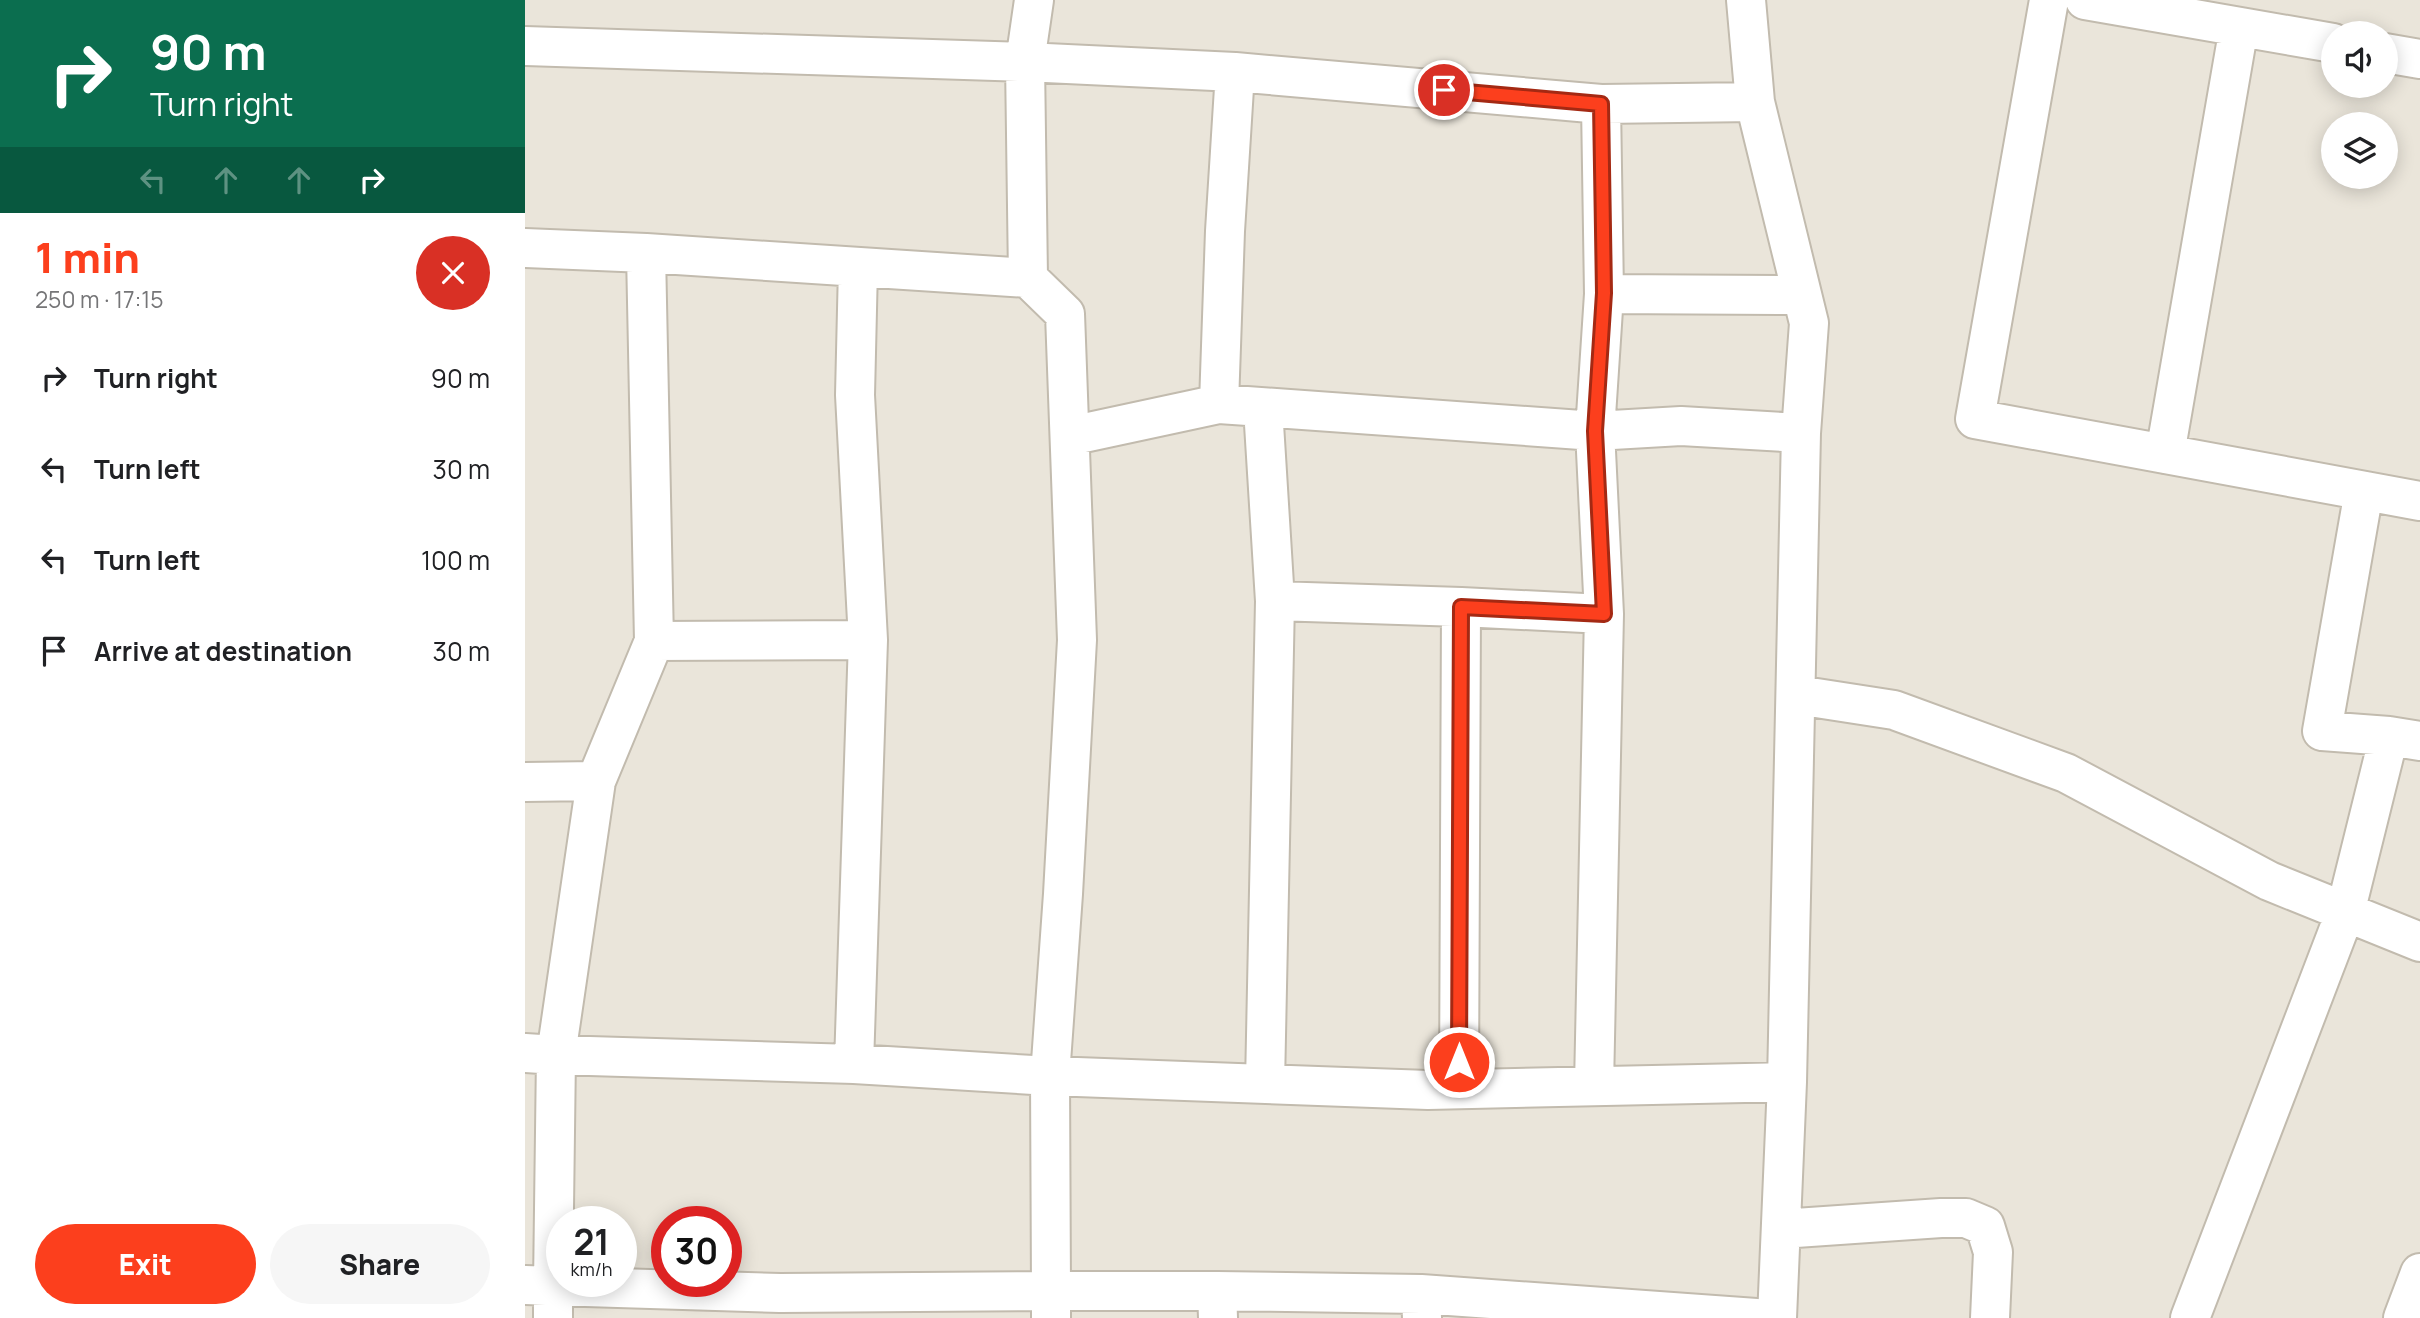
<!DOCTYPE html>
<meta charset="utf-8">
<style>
body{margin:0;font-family:Manrope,sans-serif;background:#f6f6f6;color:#202124;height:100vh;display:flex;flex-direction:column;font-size:26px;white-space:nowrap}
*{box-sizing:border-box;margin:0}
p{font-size:23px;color:#757577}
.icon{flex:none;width:38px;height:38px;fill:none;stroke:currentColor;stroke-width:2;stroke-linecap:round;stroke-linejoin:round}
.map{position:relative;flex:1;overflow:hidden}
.panel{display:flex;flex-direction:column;background:#fff;width:525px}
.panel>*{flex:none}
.top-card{background:#0b6e4f;color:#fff;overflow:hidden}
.tools{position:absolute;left:1796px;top:21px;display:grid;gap:14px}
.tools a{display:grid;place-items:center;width:77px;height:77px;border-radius:50%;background:#fff;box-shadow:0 4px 18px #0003;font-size:35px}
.speed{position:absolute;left:21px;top:1206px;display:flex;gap:14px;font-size:35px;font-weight:700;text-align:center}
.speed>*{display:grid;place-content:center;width:91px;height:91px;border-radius:50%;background:#fff;box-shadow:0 4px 18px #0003;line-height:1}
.speed small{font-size:18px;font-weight:400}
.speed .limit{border:10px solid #d22;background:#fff;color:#111}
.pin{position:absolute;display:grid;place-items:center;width:60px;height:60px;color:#fff;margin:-30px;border:4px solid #fff;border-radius:50%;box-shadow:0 2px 7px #0007}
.me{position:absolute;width:77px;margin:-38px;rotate:0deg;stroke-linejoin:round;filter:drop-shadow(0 0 5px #0008)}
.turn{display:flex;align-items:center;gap:24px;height:147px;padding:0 35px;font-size:32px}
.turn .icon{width:91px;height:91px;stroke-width:2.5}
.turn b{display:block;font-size:49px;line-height:60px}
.lanes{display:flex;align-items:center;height:66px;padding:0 35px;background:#0003;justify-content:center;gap:35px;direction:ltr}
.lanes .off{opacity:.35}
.round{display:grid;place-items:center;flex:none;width:74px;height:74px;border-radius:37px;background:#f6f6f6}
.summary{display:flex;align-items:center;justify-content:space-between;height:119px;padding:0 35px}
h1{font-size:42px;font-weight:800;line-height:52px;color:#fc3f1d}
.action{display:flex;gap:14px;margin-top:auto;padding:14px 35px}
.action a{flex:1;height:80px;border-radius:42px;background:#fc3f1d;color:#fff;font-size:28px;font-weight:800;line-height:80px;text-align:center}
.action a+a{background:#f6f6f6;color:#202124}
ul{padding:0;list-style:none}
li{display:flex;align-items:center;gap:21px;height:91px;padding:0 35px}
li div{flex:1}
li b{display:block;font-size:26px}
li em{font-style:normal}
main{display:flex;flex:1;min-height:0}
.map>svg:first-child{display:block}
.residential{fill:#eae5da;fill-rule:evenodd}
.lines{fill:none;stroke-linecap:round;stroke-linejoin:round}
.street-casing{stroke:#c2bbae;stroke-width:42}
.street{stroke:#fff;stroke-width:38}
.route-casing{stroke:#a42913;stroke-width:18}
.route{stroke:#fc3f1d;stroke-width:12}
</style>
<main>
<section class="panel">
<div class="top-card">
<div class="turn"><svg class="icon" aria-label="right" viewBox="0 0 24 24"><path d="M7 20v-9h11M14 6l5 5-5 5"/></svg><div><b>90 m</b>Turn right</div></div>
<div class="lanes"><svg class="icon off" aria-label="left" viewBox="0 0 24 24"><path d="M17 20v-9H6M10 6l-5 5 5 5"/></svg><svg class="icon off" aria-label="ahead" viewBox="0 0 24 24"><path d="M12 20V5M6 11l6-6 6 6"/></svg><svg class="icon off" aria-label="ahead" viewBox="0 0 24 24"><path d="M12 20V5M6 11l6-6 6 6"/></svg><svg class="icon" aria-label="right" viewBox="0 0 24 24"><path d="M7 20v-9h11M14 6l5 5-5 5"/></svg></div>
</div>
<div class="summary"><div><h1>1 min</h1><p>250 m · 17:15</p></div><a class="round" style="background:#d93025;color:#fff"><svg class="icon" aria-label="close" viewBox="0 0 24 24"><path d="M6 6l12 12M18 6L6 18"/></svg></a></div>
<ul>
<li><svg class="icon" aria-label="right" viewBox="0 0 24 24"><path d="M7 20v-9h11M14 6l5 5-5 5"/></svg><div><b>Turn right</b></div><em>90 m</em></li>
<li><svg class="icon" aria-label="left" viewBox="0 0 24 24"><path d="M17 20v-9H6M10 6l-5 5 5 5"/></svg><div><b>Turn left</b></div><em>30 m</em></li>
<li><svg class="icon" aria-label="left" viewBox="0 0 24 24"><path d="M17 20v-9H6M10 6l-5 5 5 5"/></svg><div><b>Turn left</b></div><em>100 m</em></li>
<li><svg class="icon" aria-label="arrive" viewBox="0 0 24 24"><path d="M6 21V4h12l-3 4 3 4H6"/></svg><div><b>Arrive at destination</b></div><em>30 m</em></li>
</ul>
<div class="action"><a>Exit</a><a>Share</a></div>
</section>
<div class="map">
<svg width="1895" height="1318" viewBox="0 0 1895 1318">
<rect width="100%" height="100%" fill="#f6f3ec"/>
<path class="residential" d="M0 0H1895V1318H0ZM1808 33H1860V86H1808ZM1808 124H1860V177H1808ZM37 1222H96V1281H37ZM142 1222H201V1281H142Z"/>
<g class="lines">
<g class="street-casing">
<path id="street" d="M509 0 500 62 710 72 700 231 694 404
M1221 0 1230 102
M1524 0 1450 419 1895 501
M1560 0 1808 43
M0 46 500 62 503 278
M1860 53 1895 59
M710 72 1076 104 1230 102 1284 323 1276 433 1262 1082
M1076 104 1079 294 1277 295
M0 248 121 253
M333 267 330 395 343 640
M1079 294 1070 431 1156 426 1276 433
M738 408 750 601 740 1084
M545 436 694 404 1070 431 1079 614 1069 1086
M1640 454 1714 27
M1839 491 1797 731 1864 736
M750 601 936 607
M129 641 121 253 503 278 540 314 552 640 538 894 525 1076 903 1090 1262 1082 1252 1318
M1272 695 1369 710 1541 773 1744 881 1895 942
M0 782 71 781
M0 1053 31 1055 329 1064 343 640 129 641 71 781 31 1055 28 1286 0 1285
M329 1064 525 1076 526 1291H692L693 1318
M934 1089 936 607 1079 614
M1256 1229 1416 1218H1441L1460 1226 1468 1252 1465 1318
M692 1291 896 1294 897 1318
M896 1294 1231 1318
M28 1318V1286L255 1293 526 1291V1318
M1665 1318 1820 913 1864 736 1895 741
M1878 1318 1895 1273"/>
</g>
<use href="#street" class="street"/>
</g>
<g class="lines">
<g class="route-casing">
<path id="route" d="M919 90 1076 104 1079 293 1070 431 1079 614 936 607 934 1062"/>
</g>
<use href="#route" class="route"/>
</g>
</svg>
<div class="tools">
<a><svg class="icon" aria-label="sound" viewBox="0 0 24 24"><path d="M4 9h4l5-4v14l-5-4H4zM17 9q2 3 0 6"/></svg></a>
<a><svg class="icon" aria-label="layers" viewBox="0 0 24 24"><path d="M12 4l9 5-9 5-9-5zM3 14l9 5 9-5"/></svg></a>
</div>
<div class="speed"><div>21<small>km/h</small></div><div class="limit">30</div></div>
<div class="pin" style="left:919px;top:90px;background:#d93025"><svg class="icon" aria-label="arrive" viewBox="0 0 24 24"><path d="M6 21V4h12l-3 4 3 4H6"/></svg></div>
<svg class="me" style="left:934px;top:1062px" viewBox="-20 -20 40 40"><circle r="17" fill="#fc3f1d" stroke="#fff" stroke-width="3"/><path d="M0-11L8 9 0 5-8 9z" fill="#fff"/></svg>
</div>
</main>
